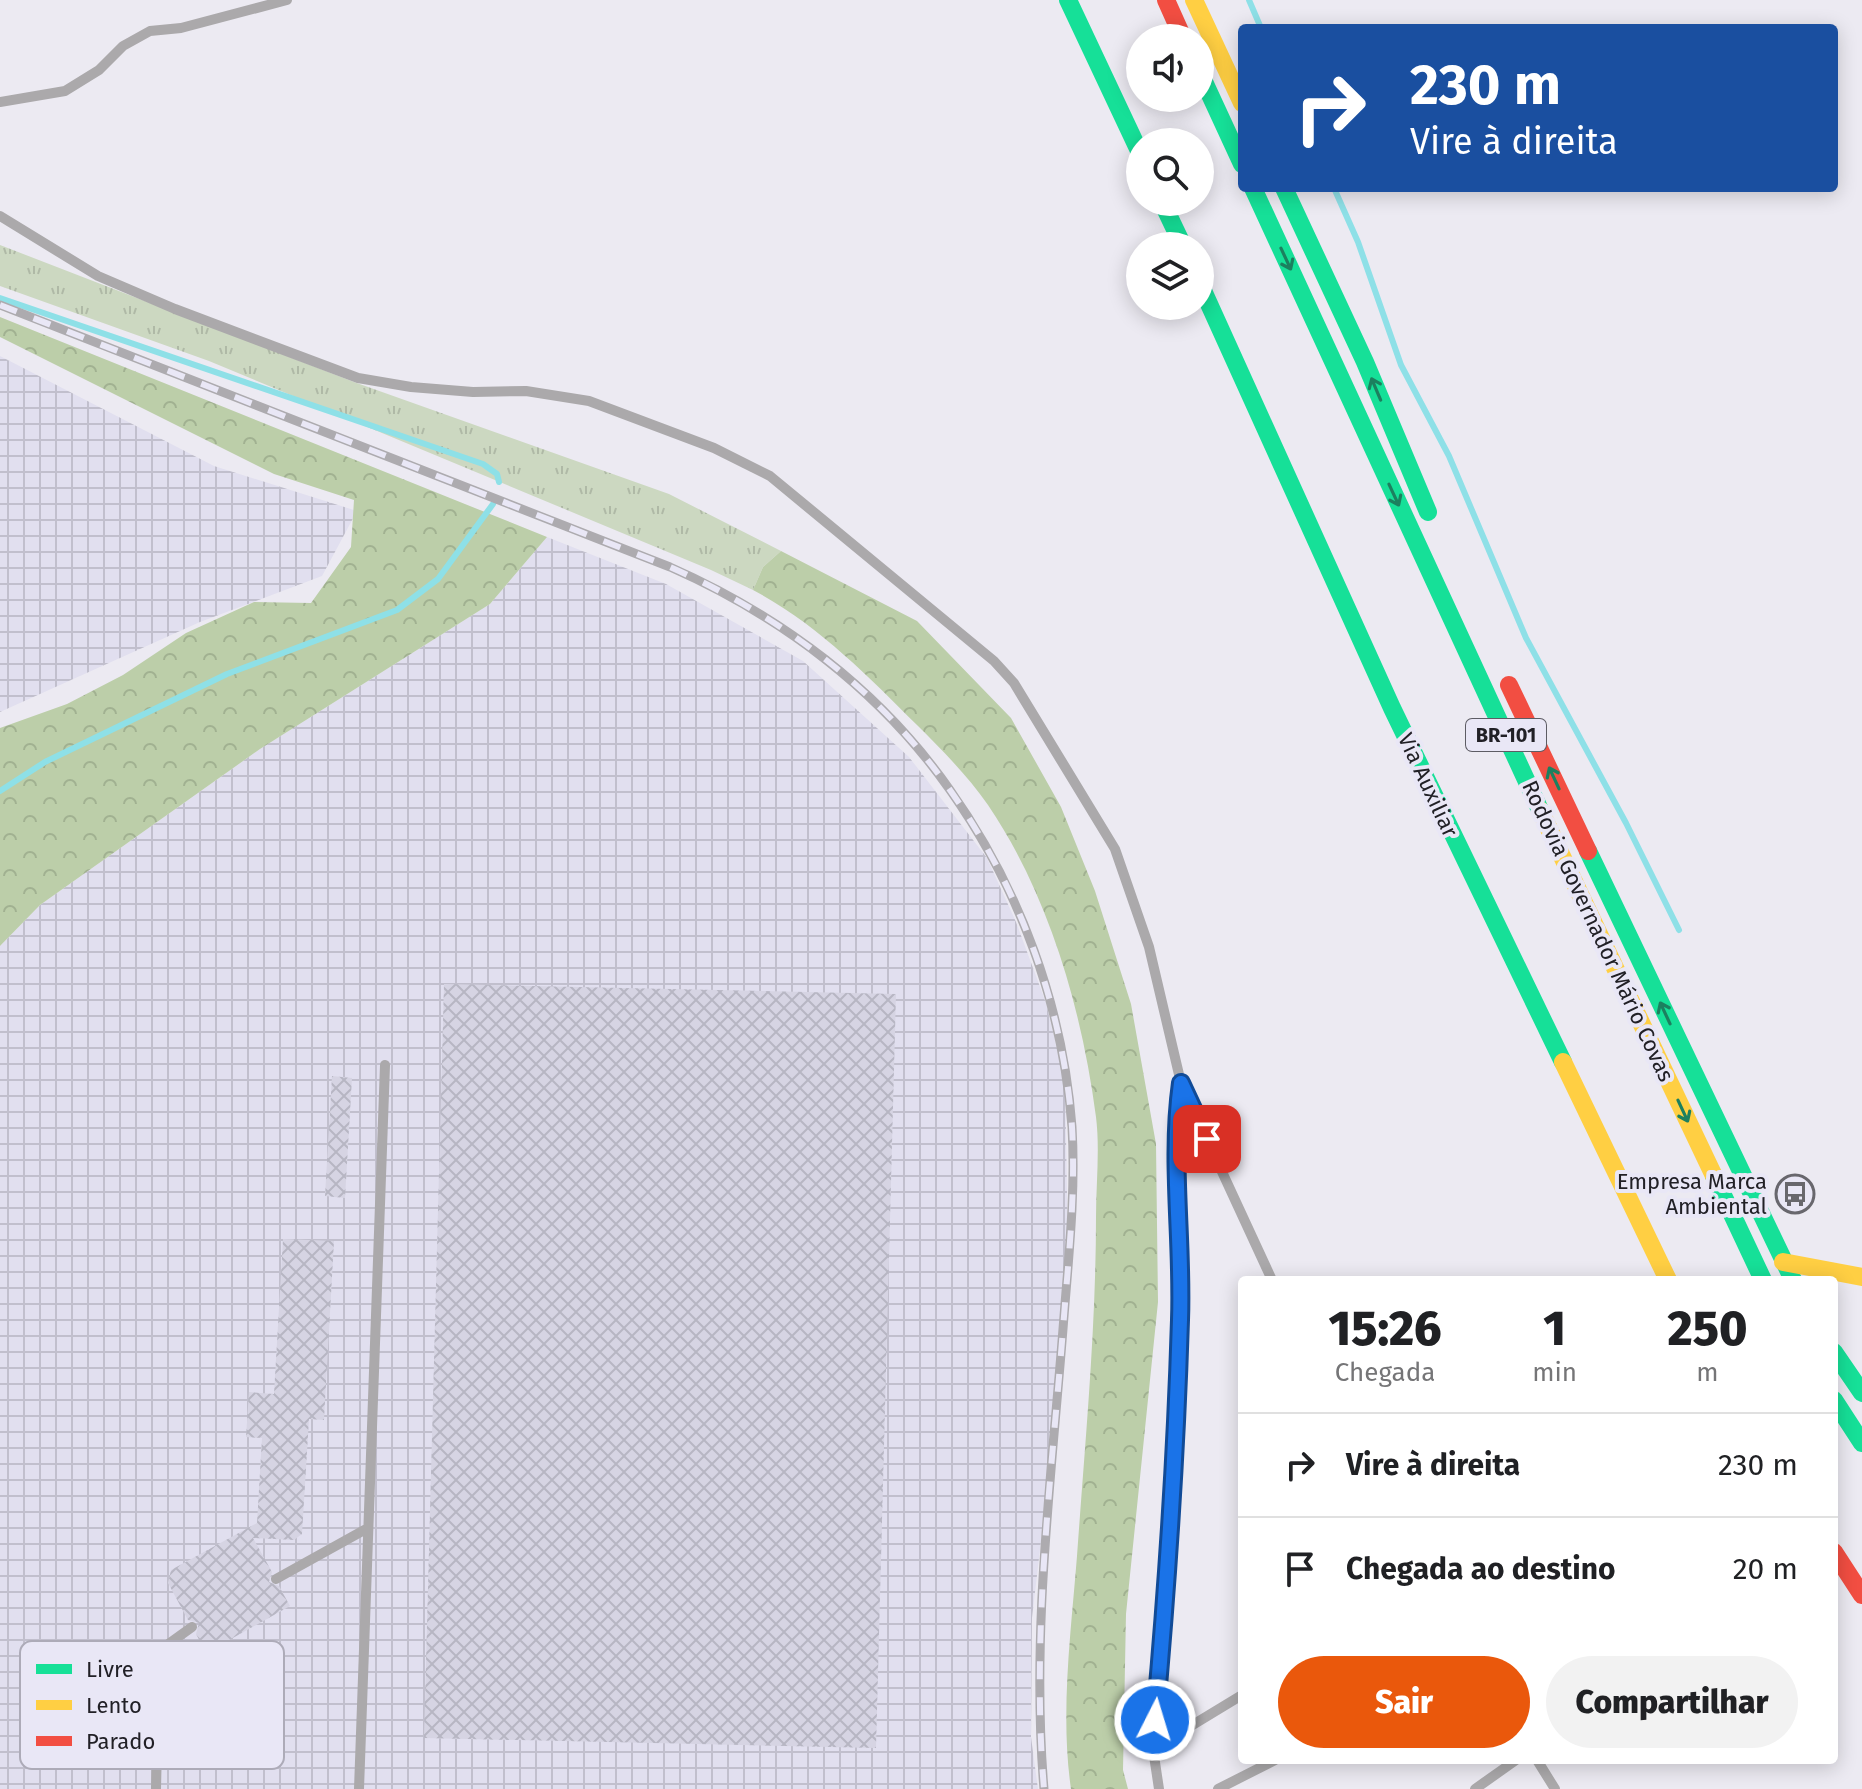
<!DOCTYPE html>
<html lang="pt">
<meta charset="utf-8">
<style>
body{margin:0;font-family:"Fira Sans",sans-serif;background:#f2f2f2;color:#202124;height:100vh;display:flex;flex-direction:column;font-size:30px;white-space:nowrap}
*{box-sizing:border-box;margin:0}
p{font-size:26px;color:#757577}
.icon{flex:none;width:44px;height:44px;fill:none;stroke:currentColor;stroke-width:2;stroke-linecap:round;stroke-linejoin:round}
.map{position:relative;flex:1;overflow:hidden}
.side{position:absolute;left:1238px;top:1276px;width:600px;height:488px;display:flex;flex-direction:column;background:#fff;border-radius:8px;box-shadow:0 4px 20px #0003}
.side>*{flex:none}
.top-card{position:absolute;left:1238px;top:24px;width:600px;height:168px;border-radius:8px;box-shadow:0 4px 20px #0003;background:#1a4fa0;color:#fff;overflow:hidden}
.controls{position:absolute;left:1126px;top:24px;display:grid;gap:16px}
.controls a{display:grid;place-items:center;width:88px;height:88px;border-radius:50%;background:#fff;box-shadow:0 4px 20px #0003;font-size:40px}
.pin{position:absolute;display:grid;place-items:center;width:68px;height:68px;color:#fff;margin:-34px;border-radius:16px;box-shadow:0 4px 12px #0006}
.me{position:absolute;width:88px;margin:-44px;rotate:5deg;stroke-linejoin:round;filter:drop-shadow(0 0 6px #0008)}
.turn{display:flex;align-items:center;gap:28px;height:168px;padding:0 40px;font-size:36px}
.turn .icon{width:104px;height:104px;stroke-width:2.5}
.turn b{display:block;font-size:56px;line-height:68px}
.eta{display:flex;justify-content:space-evenly;align-items:center;height:136px;text-align:center}
.eta b{font-size:48px;font-weight:800;line-height:56px}
.cta{display:flex;gap:16px;margin-top:auto;padding:16px 40px}
.cta a{flex:1;height:92px;border-radius:48px;background:#ea580c;color:#fff;font-size:32px;font-weight:800;line-height:92px;text-align:center}
.cta a+a{background:#f2f2f2;color:#202124}
ul{padding:0;list-style:none}
li{display:flex;align-items:center;gap:24px;height:104px;padding:0 40px;border-top:2px solid #e0e0e0}
li div{flex:1}
li b{display:block;font-size:30px}
li em{font-style:normal}
.map>svg:first-child{display:block}
.industrial{fill:url(#industrial-grid)}
.grass{fill:url(#grass-tufts)}
.forest{fill:url(#forest-crowns)}
.lines{fill:none;stroke-linecap:round;stroke-linejoin:round}
.stream{stroke:#8ee0e7;stroke-width:6}
.building{fill:url(#building-cross-hatch)}
.lane{stroke:#aba9ab;stroke-width:10}
.fast{stroke:#16e098;stroke-width:18}
.slow{stroke:#ffcf43;stroke-width:18}
.jam{stroke:#f24e42;stroke-width:18}
.rail-casing{stroke:#adabaf;stroke-width:9}
.rail{stroke:#e9e7f6;stroke-width:6;stroke-dasharray:18;stroke-linecap:butt}
.oneway{stroke:#1c805f}
.route-casing{stroke:#114b97;stroke-width:20}
.route{stroke:#1a73e8;stroke-width:14}
.labels{text-anchor:middle;dominant-baseline:central;stroke-width:8;stroke-linejoin:round;paint-order:stroke}
.shield{fill:#e9e7f6;stroke:#5d5c64;stroke-width:2}
.shield-label{font-size:20px;font-weight:bold;fill:#212026}
.street-label{font-size:22px;fill:#212026;stroke:#e9e7f6}
.poi-label{font-size:22px;fill:#212026;stroke:#e9e7f6;text-anchor:end}
.key{fill:#e9e7f6;stroke:#adabb8;stroke-width:2}
.key-label{font-size:22px;fill:#212026}
</style>
<div class="map">
<svg width="1862" height="1789" viewBox="0 0 1862 1789">
<defs>
<pattern id="industrial-grid" width="8" height="8" patternUnits="userSpaceOnUse" patternTransform="scale(2)"><rect width="8" height="8" fill="#e1dfef"/><path d="M0 4h8M4 0v8" fill="none" stroke="#c1bfcd"/></pattern>
<pattern id="grass-tufts" width="24" height="20" patternUnits="userSpaceOnUse" patternTransform="scale(2)"><rect width="24" height="20" fill="#ccd8c1"/><path d="M3 7l-1-3M5 7V3M7 7l1-3M15 17l-1-3M17 17v-4M19 17l1-3" fill="none" stroke="#afb9a6"/></pattern>
<pattern id="forest-crowns" width="20" height="18" patternUnits="userSpaceOnUse" patternTransform="scale(2)"><rect width="20" height="18" fill="#bccea9"/><path d="M2 6a3 3 0 1 1 6 0M12 15a3 3 0 1 1 6 0" fill="none" stroke="#a1b191"/></pattern>
<pattern id="building-cross-hatch" width="8" height="8" patternUnits="userSpaceOnUse" patternTransform="scale(2)"><rect width="8" height="8" fill="#d6d4e3"/><path d="M0 0l8 8M0 8l8-8" fill="none" stroke="#b7b6c3"/></pattern>
</defs>
<rect width="100%" height="100%" fill="#eceaf2"/>
<path class="industrial" d="M0 356 214 466 357 511 322 576 200 622 0 712Z
M547 537 666 584 803 661 909 757 987 858 1016 922 1046 1003 1065 1081 1069 1300 1032 1618 1031 1737 1038 1789H0V946L40 905 260 749 490 604Z"/>
<path class="grass" d="M0 245 354 382 669 494 781 551 763 567 753 590 711 570 209 361 0 286Z"/>
<path class="forest" d="M0 317 547 537 490 604 260 749 40 905 0 946V728L67 704 123 675 186 633 254 602 311 603 351 547 354 500 274 474 0 337Z
M781 551 917 621 1011 718 1061 807 1095 891 1131 1004 1156 1144 1158 1302 1126 1614 1123 1770 1128 1789H1071C1060 1714 1071 1632 1077 1556 1085 1443 1096 1330 1096 1217 1096 1185 1100 1149 1096 1117 1082 1010 1049 895 988 805 968 776 941 749 917 725 867 675 816 623 753 590L763 567Z"/>
<g class="lines">
<path class="stream" d="M1249 0 1261 28
M1334 188 1358 242 1401 365 1449 456 1526 638 1626 823 1679 930
M0 298 483 464 497 474 499 482
M0 791 45 762 227 674 397 610 438 579 493 504"/>
</g>
<path class="building" d="M444 984 896 994 876 1748 424 1738Z
M332 1076 352 1078 345 1198 325 1196Z
M283 1239 334 1241 324 1420 309 1419 302 1534 294 1540 253 1538 272 1572 269 1582 279 1586 290 1606 206 1653 196 1634 199 1623 188 1620 168 1583 171 1570 257 1523 262 1438 246 1437 249 1392 274 1394Z"/>
<g class="lines">
<path class="lane" d="M0 102 65 91 99 70 123 46 150 31 181 28 287 0
M0 216 98 276 175 309 358 378 411 387 473 392 526 391 589 401 714 448 770 476 994 661 1014 683 1115 849 1149 947 1181 1083 1272 1280
M276 1579 368 1528
M1153 1749 1242 1695
M1537 1760 1555 1789
M156 1789 159 1661 167 1645 192 1627
M359 1789 385 1065
M1159 1789 1153 1749 1170 1550 1180 1316 1175 1131 1180 1085
M1218 1789 1275 1760
M1475 1789 1516 1760"/>
<path class="fast" d="M1068 0 1140 153
M1200 73 1242 164
M1253 188 1540 810
M1284 188 1365 362 1428 512
M1162 202 1183 246
M1200 284 1392 708 1563 1062
M1588 851 1793 1280
M1714 1176 1763 1280
M1834 1352 1862 1393
M1834 1400 1862 1443"/>
<path class="slow" d="M1194 0 1242 103
M1540 810 1714 1176
M1563 1062 1668 1280
M1783 1262 1862 1277"/>
<path class="jam" d="M1166 0 1183 38
M1509 685 1588 851
M1834 1552 1862 1595"/>
<g class="rail-casing">
<path id="rail" d="M0 305 670 567C781 616 880 690 950 790 1020 889 1063 1006 1072 1127 1076 1195 1068 1262 1063 1329 1051 1482 1031 1636 1044 1789"/>
</g>
<use href="#rail" class="rail"/>
</g>
<defs><path id="oneway-shaft" d="M-6 0H5M1.5-3L5.5 0L1.5 3" fill="none" stroke-width="1.6" stroke-linecap="round" stroke-linejoin="round" transform="scale(2)"/></defs>
<g class="oneway">
<use href="#oneway-shaft" transform="translate(1286 259) rotate(65)"/>
<use href="#oneway-shaft" transform="translate(1376 389) rotate(-113)"/>
<use href="#oneway-shaft" transform="translate(1394 495) rotate(65)"/>
<use href="#oneway-shaft" transform="translate(1554 778) rotate(-115)"/>
<use href="#oneway-shaft" transform="translate(1665 1013) rotate(-115)"/>
<use href="#oneway-shaft" transform="translate(1683 1111) rotate(65)"/>
</g>
<g class="lines">
<g class="route-casing">
<path id="route" d="M1155 1720C1167 1587 1176 1454 1180 1320 1183 1240 1170 1162 1181 1083L1207 1139"/>
</g>
<use href="#route" class="route"/>
</g>
<defs>
<g id="bus-ring" transform="scale(2)"><circle r="9.5" fill="#e9e7f6" stroke="#68676d" stroke-width="1.5"/><path d="M-5-6H5V4H4V6H2V4H-2V6H-4V4H-5ZM-3.5-4V0h7V-4ZM-3.5 1.2v1.5H-2V1.2ZM2 1.2v1.5H3.5V1.2Z" fill="#68676d"/></g>
</defs>
<g fill-rule="evenodd">
<use href="#bus-ring" x="1795" y="1194"/>
</g>
<g class="labels">
<rect class="shield" x="1466" y="719" width="80" height="32" rx="6"/>
<g class="shield-label">
<text x="1506" y="735">BR-101</text>
</g>
<g class="street-label">
<text transform="translate(1428 785) rotate(65)">Via Auxiliar</text>
<text transform="translate(1598 931) rotate(65)">Rodovia Governador Mário Covas</text>
</g>
<g class="poi-label">
<text x="1767" y="1181">Empresa Marca<tspan x="1767" dy="25">Ambiental</tspan></text>
</g>
</g>
<rect x="20" y="1641" width="264" height="128" rx="12" class="key"/>
<rect x="36" y="1664" width="36" height="10" fill="#16e098"/>
<rect x="36" y="1700" width="36" height="10" fill="#ffcf43"/>
<rect x="36" y="1736" width="36" height="10" fill="#f24e42"/>
<g class="key-label">
<text x="86" y="1677">Livre</text>
<text x="86" y="1713">Lento</text>
<text x="86" y="1749">Parado</text>
</g>
</svg>
<div class="controls">
<a><svg class="icon" aria-label="sound" viewBox="0 0 24 24"><path d="M4 9h4l5-4v14l-5-4H4zM17 9q2 3 0 6"/></svg></a>
<a><svg class="icon" aria-label="search" viewBox="0 0 24 24"><circle cx="10" cy="10" r="6"/><path d="M15 15l6 6"/></svg></a>
<a><svg class="icon" aria-label="layers" viewBox="0 0 24 24"><path d="M12 4l9 5-9 5-9-5zM3 14l9 5 9-5"/></svg></a>
</div>
<div class="pin" style="left:1207px;top:1139px;background:#d93025"><svg class="icon" aria-label="arrive" viewBox="0 0 24 24"><path d="M6 21V4h12l-3 4 3 4H6"/></svg></div>
<svg class="me" style="left:1155px;top:1720px" viewBox="-20 -20 40 40"><circle r="17" fill="#1a73e8" stroke="#fff" stroke-width="3"/><path d="M0-11L8 9 0 5-8 9z" fill="#fff"/></svg>
<div class="top-card">
<div class="turn"><svg class="icon" aria-label="right" viewBox="0 0 24 24"><path d="M7 20v-9h11M14 6l5 5-5 5"/></svg><div><b>230 m</b>Vire à direita</div></div>
</div>
<section class="side">
<div class="eta">
<div><b>15:26</b><p>Chegada</p></div>
<div><b>1</b><p>min</p></div>
<div><b>250</b><p>m</p></div>
</div>
<ul>
<li><svg class="icon" aria-label="right" viewBox="0 0 24 24"><path d="M7 20v-9h11M14 6l5 5-5 5"/></svg><div><b>Vire à direita</b></div><em>230 m</em></li>
<li><svg class="icon" aria-label="arrive" viewBox="0 0 24 24"><path d="M6 21V4h12l-3 4 3 4H6"/></svg><div><b>Chegada ao destino</b></div><em>20 m</em></li>
</ul>
<div class="cta"><a>Sair</a><a>Compartilhar</a></div>
</section>
</div>
